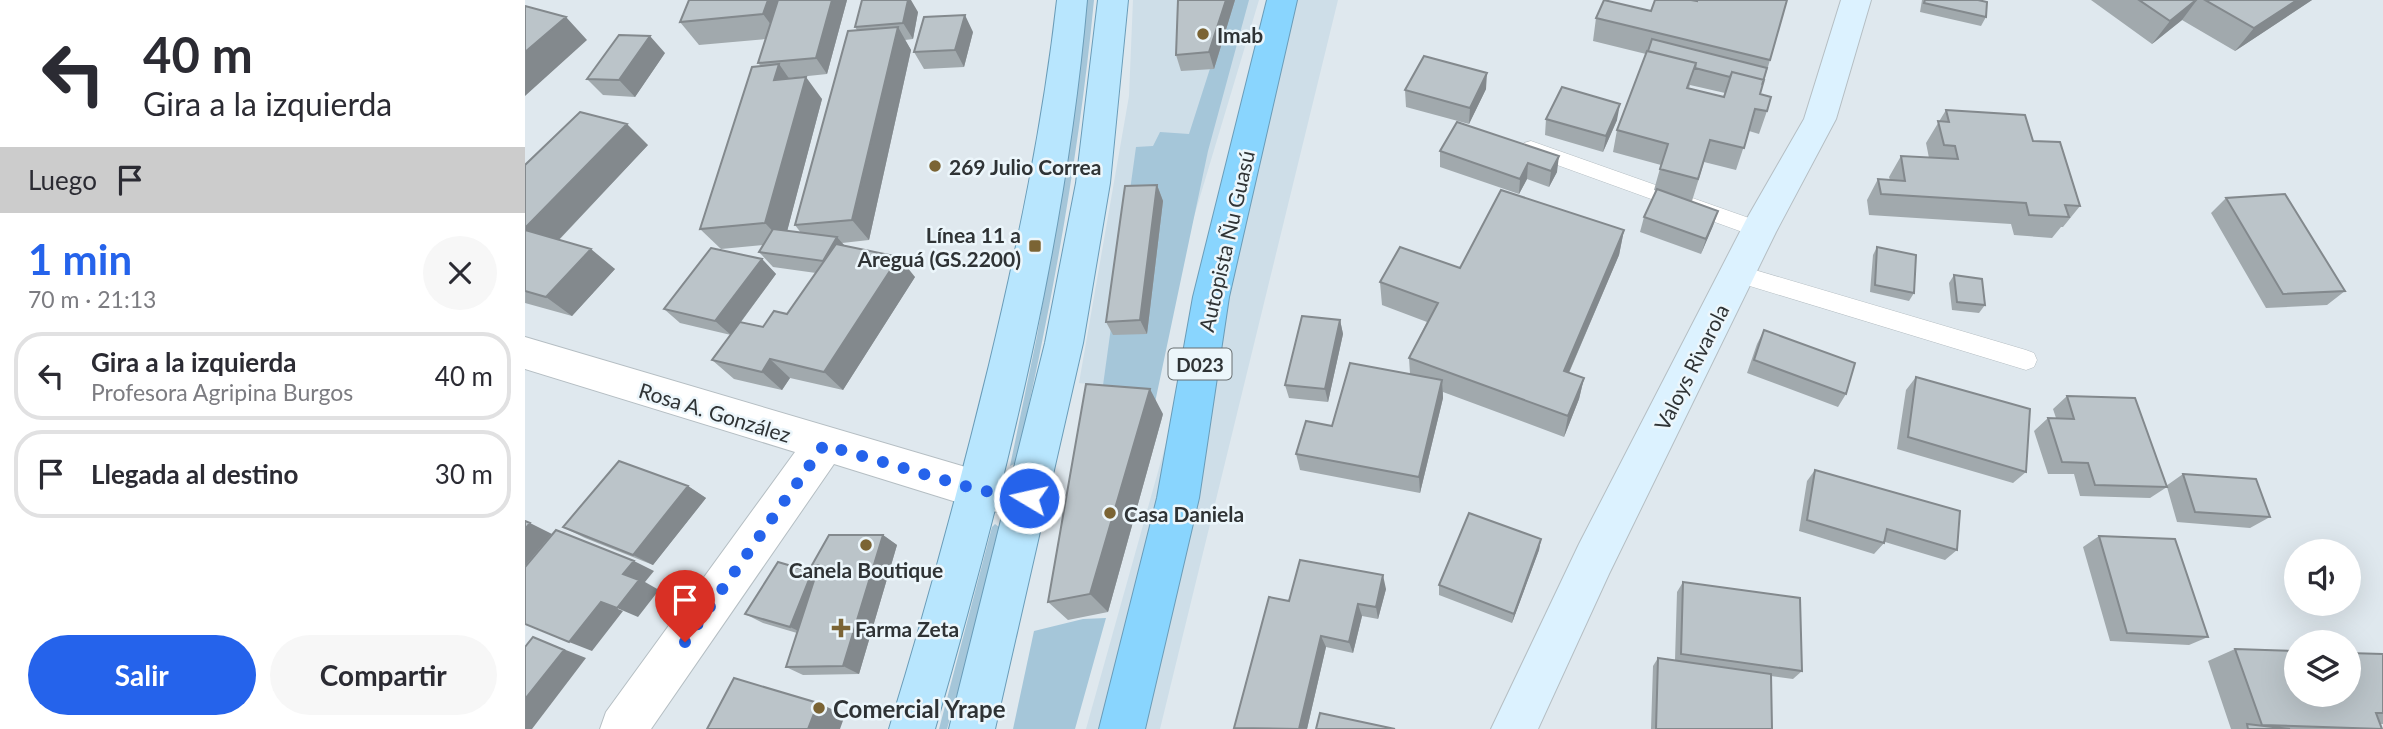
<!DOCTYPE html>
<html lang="es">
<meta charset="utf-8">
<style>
body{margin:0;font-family:Lato,sans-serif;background:#f7f7f7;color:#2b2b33;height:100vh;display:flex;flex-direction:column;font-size:26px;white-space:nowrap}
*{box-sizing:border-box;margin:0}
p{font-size:23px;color:#7c7c81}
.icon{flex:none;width:38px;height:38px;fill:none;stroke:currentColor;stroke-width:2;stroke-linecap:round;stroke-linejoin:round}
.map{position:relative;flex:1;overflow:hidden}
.side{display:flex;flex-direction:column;background:#fff;width:525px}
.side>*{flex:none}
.guide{background:#fff;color:#2b2b33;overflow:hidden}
.fabs{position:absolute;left:1759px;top:539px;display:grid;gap:14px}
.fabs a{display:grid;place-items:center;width:77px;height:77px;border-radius:50%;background:#fff;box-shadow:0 7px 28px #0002;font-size:35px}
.pin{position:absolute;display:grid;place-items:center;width:60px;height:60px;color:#fff;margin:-72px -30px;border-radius:50% 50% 50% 0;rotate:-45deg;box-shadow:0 0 7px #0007}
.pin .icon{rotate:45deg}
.me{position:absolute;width:77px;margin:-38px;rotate:279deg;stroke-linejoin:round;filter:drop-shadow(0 0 5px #0008)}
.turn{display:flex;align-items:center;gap:24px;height:147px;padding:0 28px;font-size:32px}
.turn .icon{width:91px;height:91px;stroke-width:2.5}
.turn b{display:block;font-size:49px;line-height:60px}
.then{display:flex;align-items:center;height:66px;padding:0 28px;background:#0003;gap:14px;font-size:26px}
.round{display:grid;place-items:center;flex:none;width:74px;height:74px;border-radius:37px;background:#f7f7f7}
.headline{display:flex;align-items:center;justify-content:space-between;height:119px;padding:0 28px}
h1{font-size:42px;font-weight:700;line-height:52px;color:#2563eb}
.primary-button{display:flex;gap:14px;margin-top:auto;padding:14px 28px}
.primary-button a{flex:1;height:80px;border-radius:42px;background:#2563eb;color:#fff;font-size:28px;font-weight:700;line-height:80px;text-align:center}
.primary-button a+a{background:#f7f7f7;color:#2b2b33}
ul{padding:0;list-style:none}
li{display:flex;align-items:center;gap:21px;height:88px;margin:0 14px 10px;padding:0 14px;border:4px solid #e1e1e2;border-radius:28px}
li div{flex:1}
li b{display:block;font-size:26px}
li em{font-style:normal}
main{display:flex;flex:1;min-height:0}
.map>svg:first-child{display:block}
.built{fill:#cedee8}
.green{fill:#a5c6d9}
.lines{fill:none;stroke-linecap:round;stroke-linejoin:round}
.lane-casing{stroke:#b5bec3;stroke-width:1}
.street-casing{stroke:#b5bec3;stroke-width:2}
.secondary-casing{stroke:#b5bec3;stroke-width:2}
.primary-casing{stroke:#6a9cb8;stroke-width:2}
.highway-casing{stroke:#6a9cb8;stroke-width:2}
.lane{fill:#fff;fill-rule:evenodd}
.street{fill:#fff;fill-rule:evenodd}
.secondary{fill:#dcf2ff;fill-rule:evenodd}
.primary{fill:#b8e6fe;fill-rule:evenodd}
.highway{fill:#89d5fe;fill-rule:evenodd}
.wall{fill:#a1a9ad;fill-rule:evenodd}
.shaded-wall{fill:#83898d}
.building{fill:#bbc4c9;stroke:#83898d;stroke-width:2}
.route{stroke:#2563eb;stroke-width:12;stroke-dasharray:0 21.6}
.poi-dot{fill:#7b6434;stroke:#ecf6fb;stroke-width:2.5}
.labels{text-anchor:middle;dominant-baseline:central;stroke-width:5;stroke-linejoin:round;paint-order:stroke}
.shield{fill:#ecf6fb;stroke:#686e70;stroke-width:2}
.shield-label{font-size:19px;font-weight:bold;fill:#2f3335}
.poi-label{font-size:21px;font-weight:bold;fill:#2f3335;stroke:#ecf6fb;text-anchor:start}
.street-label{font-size:21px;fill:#2f3335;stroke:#ecf6fb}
.near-poi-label{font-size:24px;font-weight:bold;fill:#2f3335;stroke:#ecf6fb;text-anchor:start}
</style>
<main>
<section class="side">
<div class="guide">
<div class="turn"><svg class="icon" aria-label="left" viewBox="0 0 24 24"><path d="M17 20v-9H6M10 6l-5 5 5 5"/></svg><div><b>40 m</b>Gira a la izquierda</div></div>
<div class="then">Luego<svg class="icon" aria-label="arrive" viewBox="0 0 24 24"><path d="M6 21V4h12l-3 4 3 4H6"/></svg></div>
</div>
<div class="headline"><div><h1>1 min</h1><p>70 m · 21:13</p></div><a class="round"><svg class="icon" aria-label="close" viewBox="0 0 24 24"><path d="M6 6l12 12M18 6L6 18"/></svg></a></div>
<ul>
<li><svg class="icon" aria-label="left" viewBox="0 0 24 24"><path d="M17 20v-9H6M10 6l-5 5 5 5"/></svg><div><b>Gira a la izquierda</b><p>Profesora Agripina Burgos</p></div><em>40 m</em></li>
<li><svg class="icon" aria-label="arrive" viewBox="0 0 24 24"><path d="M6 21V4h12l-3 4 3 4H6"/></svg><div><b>Llegada al destino</b></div><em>30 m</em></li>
</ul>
<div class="primary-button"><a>Salir</a><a>Compartir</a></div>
</section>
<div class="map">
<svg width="1858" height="729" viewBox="0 0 1858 729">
<rect width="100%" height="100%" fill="#dfe8ee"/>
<path class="built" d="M608 0H734L617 390 554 383 604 96Z
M765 0H813L635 729H561Z"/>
<path class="green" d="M562 0H569C554 156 526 310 491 463L485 466 512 336 543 157Z
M707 0H724L683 151 628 412 575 407 611 147 628 146 635 132 664 134Z
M470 524 474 527 444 653 422 729H414L467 527Z
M581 618 550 729H488L509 631 558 619Z"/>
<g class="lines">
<g class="lane-casing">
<path id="lane" d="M1006 141 1241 224 1244 230 1241 236 1234 238 999 153 996 148 999 143Z
M1213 265 1501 350 1509 353 1512 360 1509 367 1501 370 1205 280 1202 274 1205 268Z"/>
</g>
<g class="street-casing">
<path id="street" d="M0 337 454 471 504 479 519 484 525 498 519 512 504 517 454 509 309 464 126 729H75L81 712 270 452 0 369Z"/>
</g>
<g class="secondary-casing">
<path id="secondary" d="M1316 0H1346L1311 119 1251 232 1084 574 1013 729H966L1054 544 1221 220 1279 119Z"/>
</g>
<g class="primary-casing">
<path id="primary" d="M532 0H562C541 243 478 494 410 729H364C401 609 434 488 464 365 493 244 518 124 532 0Z
M573 0H603L585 183 558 343 470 729H424L520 343 551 183Z"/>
</g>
<g class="highway-casing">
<path id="highway" d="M742 0H772L704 297 674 498 620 729H574L632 498 668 297Z"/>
</g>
<use href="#lane" class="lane"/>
<use href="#street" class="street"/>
<use href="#secondary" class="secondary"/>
<use href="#primary" class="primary"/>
<use href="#highway" class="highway"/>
</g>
<path class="wall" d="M322 0 302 74 264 78 297 99 262 231 276 233 270 225 332 30 330 27 393 12 388 39 380 40 386 50 344 240 317 243 319 245 390 277 318 390 265 378 257 390 209 379 187 360 206 335 155 323 139 309 237 259 251 274 216 322 238 327 262 314 291 273 248 267 234 252 238 245 196 249 175 229 236 66 233 63 241 39 174 45 155 22Z
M653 0H710L689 69 656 71 651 55Z
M1397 0H1453L1461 17 1456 26 1395 12Z
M1566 0H1787L1710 51 1657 20 1627 44Z
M1071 18 1245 60 1235 94 1242 111 1234 134 1224 131 1211 170 1179 162 1167 201 1155 198 1193 211 1176 254 1115 232 1119 217 1132 191 1129 190 1136 165 1088 152 1092 130 1121 54 1068 41ZM1165 85 1200 93 1199 97 1164 88Z
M448 32 439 67 399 69 389 52Z
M140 53 110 97 78 95 62 79Z
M961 89 944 124 881 107 880 90Z
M1421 110 1508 141 1555 206 1538 227H1536L1527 238 1489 235 1486 224 1344 215 1342 200 1353 179 1365 180 1364 177 1376 156 1404 158 1401 143Z
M1021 119 1092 120 1078 152 1020 135Z
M932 122 1032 172 1024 187 1002 179 994 194 915 167V151Z
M123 145 34 240 90 269 47 316 0 303V165Z
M632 185 638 201 622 334 588 335 581 322Z
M1701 198 1820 291 1802 305 1741 308 1686 213Z
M1099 230 1094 255 1044 373 1059 378 1054 399 1039 437 918 392V398L895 493 775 470 771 454 807 426 885 374 884 358 902 322 857 305 855 282 935 268Z
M1352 247 1389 293 1384 301 1345 292 1348 255Z
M1429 275 1460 305 1454 313 1427 310 1424 283Z
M815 320 818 334 803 402 764 398 760 385Z
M1239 330 1321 394 1313 407 1222 373 1232 344Z
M1391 377 1501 472 1488 483 1372 449 1381 390Z
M1542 396 1641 486 1658 474 1745 517 1725 528 1652 522 1642 487 1625 498 1555 496 1549 474H1523L1509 431 1523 418H1531L1528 409Z
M638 414 583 612 543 620 523 602Z
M1290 470 1432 550 1420 560 1360 542 1349 554 1274 531 1282 481Z
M163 486 181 498 128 565 60 538 38 527Z
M358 535 372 545 334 674 278 675 261 667 272 633 238 623 220 614 291 574 293 569 287 565Z
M1574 536 1683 637 1664 645 1585 641 1558 547Z
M1016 539 1014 550 987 623 914 595V585Z
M1158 582 1277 671 1268 679 1246 676 1247 729H1126L1128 666 1133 658 1150 660 1152 592Z
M861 589 853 619 837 616 828 653 801 647 782 729H710L764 601Z
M1710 649 1858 654V724H1855L1857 729H1706L1683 661Z"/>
<path class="shaded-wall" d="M243 0H266L255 37 238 14Z
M307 0H322L302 74 291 58Z
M383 0H386L393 12 388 39 378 23Z
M701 0H710L689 69 684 52Z
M1671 0H1672L1657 20 1627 44 1645 21Z
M1772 0H1787L1710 51 1729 28Z
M440 15 448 32 439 67 430 50Z
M41 17 62 40 0 96V52Z
M373 27 386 50 344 240 327 220Z
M125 36 140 53 110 97 94 80Z
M254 64 270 87 249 80Z
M962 73 961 89 944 124 945 108Z
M281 77 297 99 259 243 240 223Z
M1095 104 1092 120 1078 152 1081 136Z
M102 124 123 145 24 250 0 232V228Z
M1034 156 1032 172 1024 187 1026 171Z
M1003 163 1002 179 994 194 995 179Z
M632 185 638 201 622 334 615 320Z
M1193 211 1188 226 1176 254 1181 239Z
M1099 230 1094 255 1035 393 1039 371Z
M312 237 325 252 298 261Z
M66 249 90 269 47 316 21 297Z
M374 257 390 277 318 390 299 372Z
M237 259 251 274 206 335 190 321Z
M815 320 818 334 803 402 800 389Z
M245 359 265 378 257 390 237 372Z
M1059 378 1054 399 1039 437 1043 416Z
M917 380 918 398 895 493 894 477Z
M625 389 638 414 583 612 565 594Z
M163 486 181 498 128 565 108 555Z
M5 523 27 534 0 566V529Z
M358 535 372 545 334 674 318 666Z
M1016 539 1014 550 987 623 989 614Z
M109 561 129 571 120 582 134 590 113 617 92 608 98 574Z
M287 572 303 582 282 635 265 627Z
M858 575 861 589 853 619 851 607Z
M76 602 98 611 67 651 44 642Z
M833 604 837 616 828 653 824 642Z
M796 636 801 647 782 729H774Z
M8 637 61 658 7 729H0V699Z
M293 703 320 715 315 729H283Z"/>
<path class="building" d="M164 0H243L238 14 155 22Z
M253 0H307L291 58 233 63Z
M337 0H383L378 23 330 27Z
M653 0H701L684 52 651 55Z
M1079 0 1126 11 1130 0H1166L1172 1V0H1262L1245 60 1071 18Z
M1400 0H1453L1462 2 1461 17 1399 3Z
M1614 0H1671L1645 21Z
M1680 0H1772L1729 28Z
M0 6 41 17 0 52Z
M440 15 430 50 389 52 399 17Z
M373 27 327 220 270 225 323 31Z
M94 35 125 36 94 80 62 79Z
M1127 39 1242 68 1237 85 1239 80 1207 72 1205 77 1170 68 1171 63 1123 51Z
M1122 51 1171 63 1162 88 1199 97 1207 72 1239 80 1235 94 1246 97 1242 111 1230 109 1219 148 1185 140 1173 179 1135 169 1143 144 1092 130Z
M899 56 962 73 945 108 880 90Z
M254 64 249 80 281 77 240 223 175 229 227 67Z
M1037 87 1095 104 1081 136 1021 119Z
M1421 110 1500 115 1508 141 1535 142 1555 206 1540 205 1544 217 1504 215 1501 203 1356 194 1353 179 1380 181 1376 156 1433 159 1430 146 1419 145 1413 121 1424 122Z
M55 112 102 124 0 228V165Z
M932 122 1034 156 1026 171 1003 163 995 179 915 151Z
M632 185 615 320 581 322 600 186Z
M1132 189 1193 211 1181 239 1119 217Z
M976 190 1099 230 1039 371 1059 378 1043 416 884 358 913 303 855 282 875 247 935 268Z
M1760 194 1820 291 1758 294 1701 198Z
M248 229 312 237 298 261 234 252Z
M0 230 66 249 21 297 0 291Z
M311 244 374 257 299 372 245 359 237 372 187 360 215 322 238 327 249 311 262 314Z
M1352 247 1391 255 1389 293 1350 285Z
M186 248 237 259 190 321 139 309Z
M1429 275 1457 279 1460 305 1432 302Z
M777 316 815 320 800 389 760 385Z
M1239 330 1330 363 1321 394 1229 360Z
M825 363 917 380 894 477 771 454 781 421 807 426Z
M1391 377 1505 409 1501 472 1383 437Z
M561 384 625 389 565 594 523 602Z
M1542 396 1610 398 1642 487 1570 485 1563 463 1537 462 1523 418 1549 419Z
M94 461 163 486 108 555 38 527Z
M1290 470 1435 511 1432 550 1362 529 1359 543 1282 520Z
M1658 474 1731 479 1745 517 1670 512Z
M944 513 1016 539 989 614 914 585Z
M0 521 5 523 0 529Z
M31 530 109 561 98 574 114 580 92 608 76 602 44 642 0 624V567Z
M304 535H358L318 666 261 667 294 565H287Z
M1574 536 1650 539 1683 637 1602 633Z
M775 560 858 575 851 607 833 604 824 642 796 636 774 729 709 728 744 597 764 601Z
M253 562 287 572 265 627 220 614Z
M1158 582 1275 598 1277 671 1156 654Z
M8 637 39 650 0 699V647Z
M1710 649 1771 651V695H1824V653L1858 654V713H1851L1857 729 1737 725Z
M1133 658 1246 674 1247 729H1131Z
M209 678 293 703 283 729H182Z
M795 713 870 729H791Z
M1722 724 1765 729H1723Z"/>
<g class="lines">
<path class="route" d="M160 642 299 445 454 490 504 498"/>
</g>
<g class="poi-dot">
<circle cx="678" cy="34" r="7"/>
<circle cx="410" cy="166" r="7"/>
<rect x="503" y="239" width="14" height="14" rx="3.5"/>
<circle cx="585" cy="513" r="7"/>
<circle cx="341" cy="545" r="7"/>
<path d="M312.5 617.5h7v7h7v7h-7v7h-7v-7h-7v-7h7z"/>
<circle cx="294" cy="708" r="7"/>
</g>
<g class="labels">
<rect class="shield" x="643.5" y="348.5" width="63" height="31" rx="5"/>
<g class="shield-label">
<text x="675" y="364">D023</text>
</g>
<g class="poi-label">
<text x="692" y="34">Imab</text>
<text x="424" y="166">269 Julio Correa</text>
<text x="496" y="234" text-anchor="end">Línea 11 a<tspan x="496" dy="24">Areguá (GS.2200)</tspan></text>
<text x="599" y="513">Casa Daniela</text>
<text x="341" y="569" text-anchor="middle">Canela Boutique</text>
<text x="330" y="628">Farma Zeta</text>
</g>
<g class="street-label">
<text transform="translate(701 241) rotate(-77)">Autopista Ñu Guasú</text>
<text transform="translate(1166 367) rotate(-63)">Valoys Rivarola</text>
<text transform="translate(190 412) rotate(17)">Rosa A. González</text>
</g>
<g class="near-poi-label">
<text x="308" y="708">Comercial Yrape</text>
</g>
</g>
</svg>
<div class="fabs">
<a><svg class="icon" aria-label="sound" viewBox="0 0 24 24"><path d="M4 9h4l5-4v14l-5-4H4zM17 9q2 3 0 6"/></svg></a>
<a><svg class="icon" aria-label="layers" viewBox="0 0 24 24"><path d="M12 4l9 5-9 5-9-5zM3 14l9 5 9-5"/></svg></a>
</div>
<div class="pin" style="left:160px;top:642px;background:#d93025"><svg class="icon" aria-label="arrive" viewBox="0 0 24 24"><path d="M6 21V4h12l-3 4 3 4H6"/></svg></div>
<svg class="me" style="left:504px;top:498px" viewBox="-20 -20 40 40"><circle r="17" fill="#2563eb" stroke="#fff" stroke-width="3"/><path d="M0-11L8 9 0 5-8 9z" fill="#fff"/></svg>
</div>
</main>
